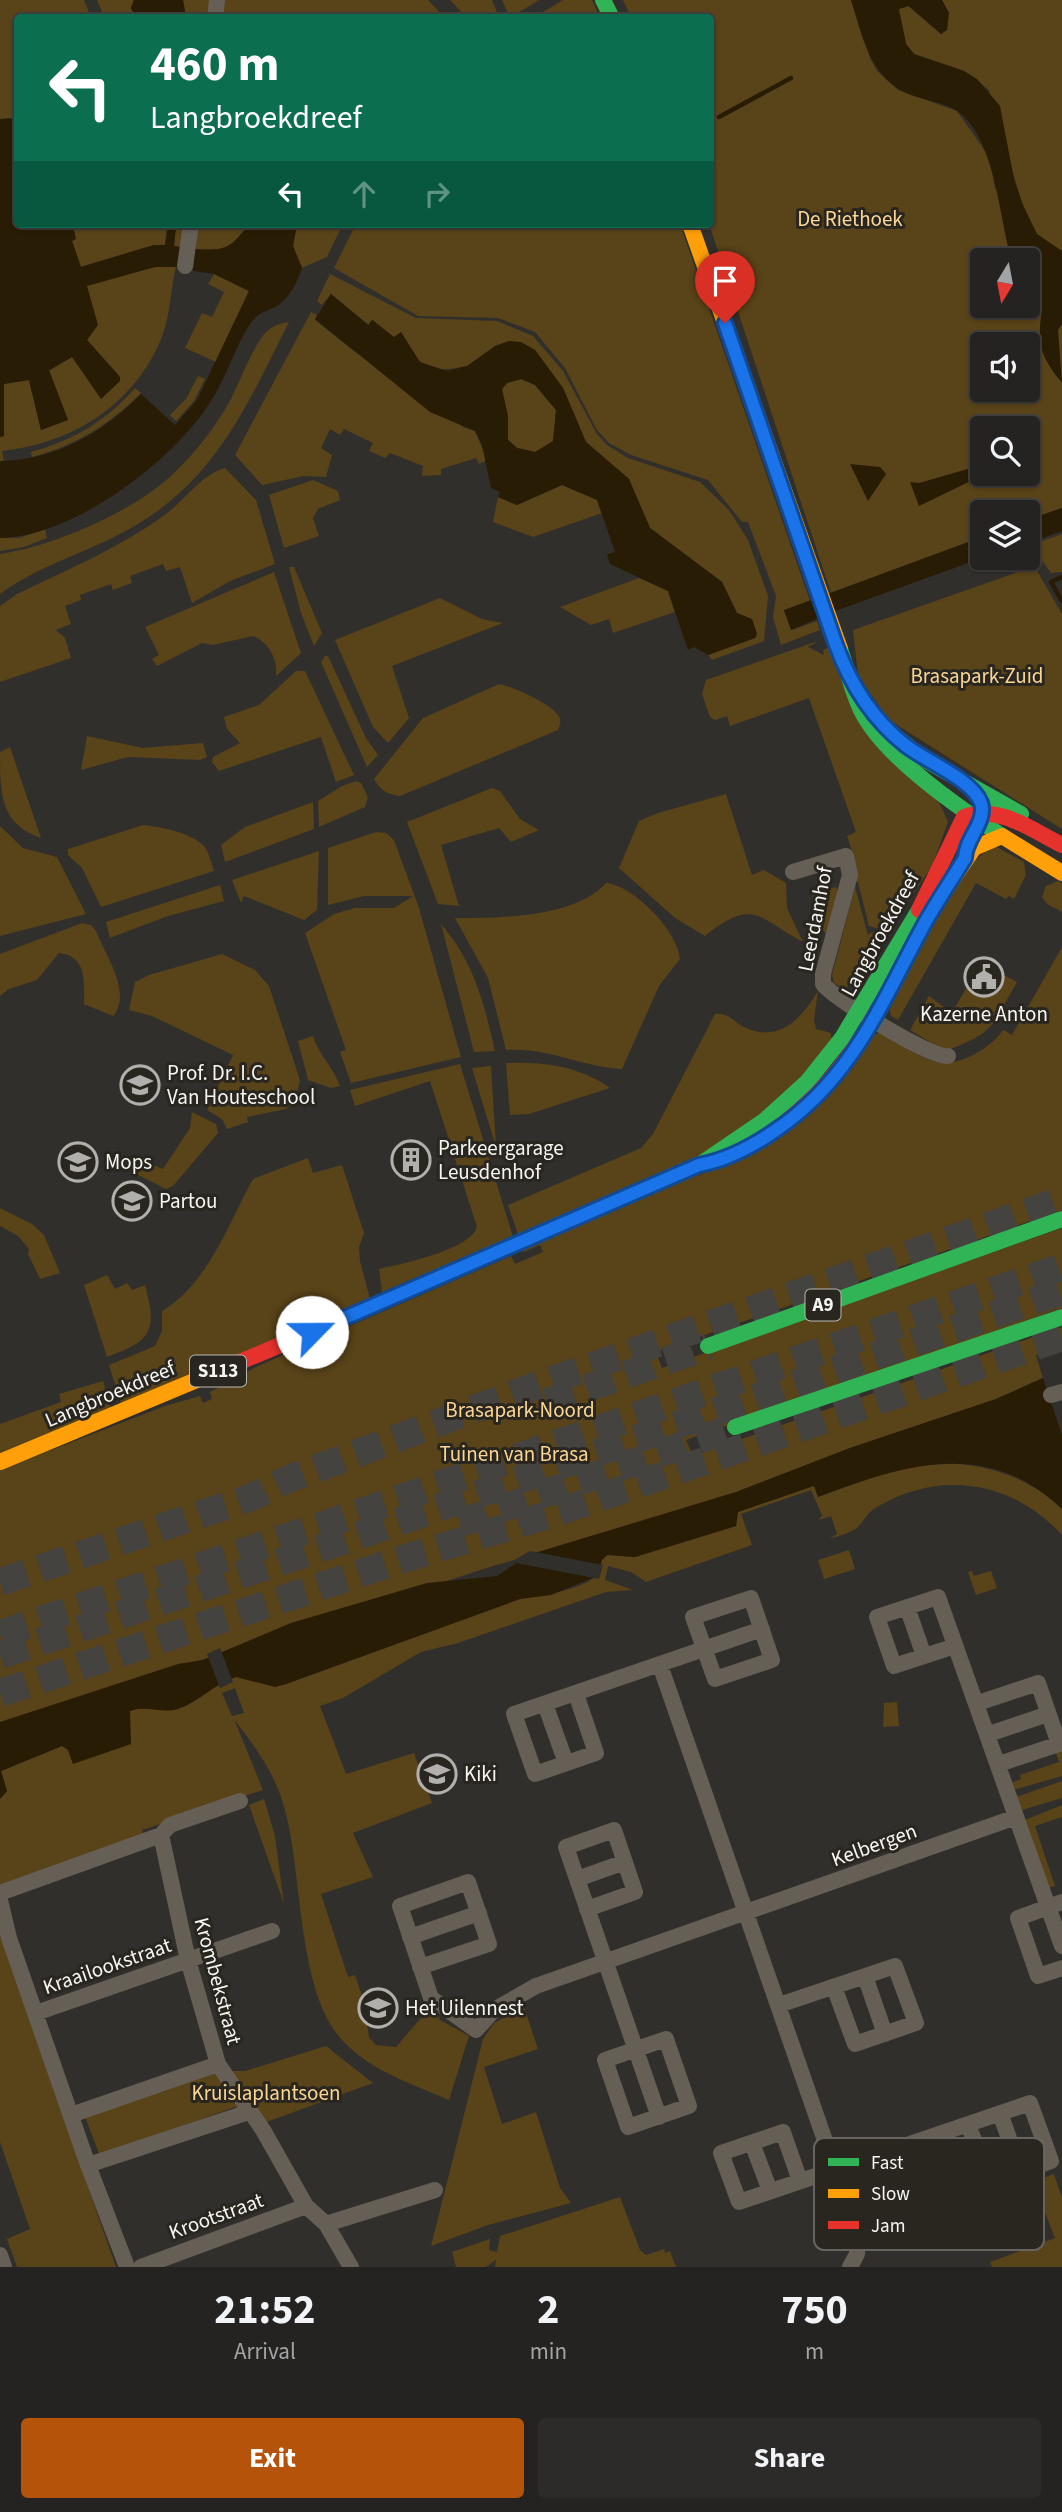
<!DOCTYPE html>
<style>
body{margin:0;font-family:"Source Sans 3",sans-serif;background:#2d2b2a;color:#f1f3f6;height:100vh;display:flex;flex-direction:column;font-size:26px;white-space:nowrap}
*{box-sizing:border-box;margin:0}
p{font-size:23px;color:#a3a4a5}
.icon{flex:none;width:38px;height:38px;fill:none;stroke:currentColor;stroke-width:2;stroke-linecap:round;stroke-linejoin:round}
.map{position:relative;height:2267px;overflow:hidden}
.side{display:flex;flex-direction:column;background:#252321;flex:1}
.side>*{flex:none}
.banner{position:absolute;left:14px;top:14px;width:700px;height:214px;border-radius:7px;box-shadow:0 2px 5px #0004,0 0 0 2px #42403f;background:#0b6e4f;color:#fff;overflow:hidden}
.needle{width:46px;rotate:190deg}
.controls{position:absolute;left:970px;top:248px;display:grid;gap:14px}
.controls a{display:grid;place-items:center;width:70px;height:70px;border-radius:7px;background:#252321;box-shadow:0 2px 5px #0004,0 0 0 2px #42403f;font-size:35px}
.pin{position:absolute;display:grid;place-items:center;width:60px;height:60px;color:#fff;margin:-72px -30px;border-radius:50% 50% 50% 0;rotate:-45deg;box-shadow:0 0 7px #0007}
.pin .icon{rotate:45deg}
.me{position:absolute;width:77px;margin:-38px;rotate:67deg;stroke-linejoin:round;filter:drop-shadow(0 0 5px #0008)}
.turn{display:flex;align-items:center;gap:24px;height:147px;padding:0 21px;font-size:32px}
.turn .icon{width:91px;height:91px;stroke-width:2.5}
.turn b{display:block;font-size:49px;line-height:60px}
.lanes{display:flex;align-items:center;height:66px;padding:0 21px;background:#0003;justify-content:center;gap:35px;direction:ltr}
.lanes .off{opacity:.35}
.eta{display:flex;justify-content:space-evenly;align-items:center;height:119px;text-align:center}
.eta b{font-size:42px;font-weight:700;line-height:49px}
.cta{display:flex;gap:14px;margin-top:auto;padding:14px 21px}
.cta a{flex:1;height:80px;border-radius:7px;background:#b45309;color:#fff;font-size:28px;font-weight:700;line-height:80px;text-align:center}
.cta a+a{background:#2d2b2a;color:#f1f3f6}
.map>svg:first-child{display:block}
.green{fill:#594318;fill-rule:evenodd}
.water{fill:#291c04;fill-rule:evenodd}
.pier{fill:#312f2c}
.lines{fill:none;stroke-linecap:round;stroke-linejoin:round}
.stream{stroke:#291c04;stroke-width:4.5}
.highway-tunnel{stroke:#454340;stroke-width:28;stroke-dasharray:28 14;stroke-linecap:butt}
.street{stroke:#655f55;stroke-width:16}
.fast{stroke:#30b455;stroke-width:16}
.slow{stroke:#ff9f0a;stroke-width:16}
.jam{stroke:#e5322d;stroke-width:16}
.route-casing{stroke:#114b97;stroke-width:18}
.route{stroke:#1a73e8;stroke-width:12}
.labels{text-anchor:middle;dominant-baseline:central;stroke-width:6;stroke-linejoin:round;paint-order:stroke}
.shield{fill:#292620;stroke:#b9b7b2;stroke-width:2}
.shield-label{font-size:19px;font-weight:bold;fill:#f7f5f1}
.park-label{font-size:21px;fill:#fad594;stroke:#292620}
.street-label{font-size:21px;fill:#f7f5f1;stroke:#292620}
.poi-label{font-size:21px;fill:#f7f5f1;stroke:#292620;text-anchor:start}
.key{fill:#292620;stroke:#67645f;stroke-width:2}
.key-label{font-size:19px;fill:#f7f5f1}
</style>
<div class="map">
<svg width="1062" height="2267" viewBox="0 0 1062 2267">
<rect width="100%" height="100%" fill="#312f2c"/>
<path class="green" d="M0 0H84L91 17 18 18 17 118 0 119Z
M97 0H134L131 8 135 17H104Z
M183 0H213L211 17H186Z
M220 0H428L444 17 218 18Z
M450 0H492L499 17H466Z
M502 0H539L510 18Z
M563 0H592L600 17 533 18Z
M623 0H851L870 58 877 71 898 90 957 111 990 158 995 189 1022 204 989 90 964 71 914 54 906 44 898 8 908 6 941 34 949 13 942 0H1062V508L1027 520V513H982V537L831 593 709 224 710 18 631 17ZM982 261H1027V306H982ZM982 345H1027V390H982ZM982 429H1027V474H982Z
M73 224H167L165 245H154L80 267 72 241 76 239Z
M176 224H189C184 241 177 259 174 276 170 299 169 322 159 344 130 408 69 444 2 451L4 461H0V437L4 436 3 384 29 380 41 430 68 420 49 371 72 357 120 377 87 340V285L155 267H177L181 247 174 246Z
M194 224H249C230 249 226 251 195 249L193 268 188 269Z
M297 224H343L327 257 302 268 293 246Z
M356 224H680L810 601 784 611 792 630 817 621 820 630 781 645 773 617 776 596 748 522H742L708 480 631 455 609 443 597 430 565 368 535 332 498 318 418 316 334 268Z
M214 274 249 291 216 362 185 348 202 313 212 317 224 292 208 284Z
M330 274 416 318 497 321 533 336 563 371 597 434 607 445 628 458 700 482 729 510 748 540 768 596 764 641 712 660 708 655 755 638 757 634 752 620 737 613 722 582 650 528 629 479 586 442 563 388 535 350C516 355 496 359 477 364 442 371 422 377 405 339L394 338 373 320 369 325 331 294 322 305 317 301Z
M311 312 317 315 315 320 350 348 463 427 475 431 487 460 479 464 476 458 441 469V475L422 476 423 466 390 453 385 458 369 451 373 443 344 429 340 435 330 429 321 448 332 455 326 477 304 476 262 485 235 455Z
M289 322C245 410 212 487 120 534 81 554 35 568 0 594V554C54 546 132 512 172 475 195 454 216 426 231 399 241 379 249 356 262 337 269 327 277 324 289 322Z
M198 376 205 379 194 401 176 421 170 415 186 399Z
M521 379 535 385 556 410 553 442 535 452 517 448 508 440 502 389 507 383Z
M135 388 141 393C109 425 76 445 32 457L31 452C74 440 106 421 135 388Z
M225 468 256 500 275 564 230 581 192 603 180 567 166 571 163 564 130 576 132 583 113 590 111 584 80 595 81 600 65 606 71 624 56 630 65 638 71 658 0 682V606L17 594C67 570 121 547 166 514 185 500 202 474 225 468Z
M313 480 338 491 340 500 318 509 313 518 319 536 284 548 269 495Z
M562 485 597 500 602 513 533 537 493 522 498 497 517 505Z
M45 529 47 538 24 547 0 551V538H19Z
M1062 534V572L1051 573 1031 545Z
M289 567H294L322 633 314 646 301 613Z
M1036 569 1062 614V829L889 720 858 676 853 630 1018 572Z
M274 572 301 653 276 676C278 660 269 642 253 636L213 645 202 643 157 666 152 659 159 655 145 627Z
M639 578 668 591 675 612 613 633 609 619 591 625 560 607Z
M440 598 482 619 503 623 392 666 409 718 388 743 373 727 335 640Z
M818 641 808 647 824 655 823 650 830 647 845 688 940 804 948 822 932 866 903 909 896 906 884 930 869 926 858 882 853 880 854 857 847 836 856 832 809 698 730 726 727 716 715 720 710 717 702 694 706 680Z
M325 656H328L366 738 378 755 367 767 321 662Z
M296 671H305L354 775 336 782 321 737 219 771 212 762 213 757 240 743 227 729 224 717 259 705Z
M499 684C512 686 550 703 558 715 562 720 560 725 558 730L400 796C387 794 381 791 374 779L423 718Z
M87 736 143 748 203 743 207 757 200 760 128 757 81 770Z
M10 747 41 838C0 824 0 794 0 752Z
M356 781 361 783 368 797 365 807 319 827 318 801 342 786Z
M492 788 500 791 520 819 539 830 511 842 499 828 441 845 459 906 438 904 407 822Z
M726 794 752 875 764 870 786 883 787 908 803 942C758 918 754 897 705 936L675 918 619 868 639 821 658 813Z
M313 802 314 829 225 862 221 845 245 827Z
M143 825C161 827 189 832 203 845 209 851 211 863 214 871L101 907 82 868 68 855V849Z
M0 826 23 848 57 857 86 914 0 936Z
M376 832 386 833 394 840 419 908 461 1057 351 1083 340 1052 346 1050 305 933 334 914 355 908H394L413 896H364L328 905V848Z
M993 845 1024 862 1026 875 1014 899 1009 896 1006 899 976 883 898 1020 891 1016 889 1007 894 997 891 995 965 869Z
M319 851 317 910 304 920 244 896 241 903 232 880Z
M1058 881 1062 883V912L1047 904 1042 897 1046 886Z
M606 883C633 885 678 931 680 959L659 986 622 1069C583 1067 546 1047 506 1050L488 978 455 918C498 918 575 918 606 883Z
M220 885 224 901 168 916 110 938 106 922Z
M836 887 839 892 831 940 816 922 812 893Z
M855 887 868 935 872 932 881 936 868 964 854 975 846 990 834 983 832 975Z
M82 923 91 925 96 931C105 955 133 993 113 1016L84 1004C84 981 87 956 59 953L37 980 9 989 0 996V954Z
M441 924C474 962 484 1003 495 1051L474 1052Z
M1062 947V1210L656 1352 662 1368 1062 1228V1308L686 1440 693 1456 1062 1327V1348L1036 1355 1043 1378 996 1399 850 1448 736 1492 616 1531 493 1566 0 1725V1470L165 1406 200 1396 203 1403 212 1399 210 1392 258 1366 511 1256 515 1264 543 1252 540 1245 524 1252 508 1205 641 1148 653 1134 715 1014C728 1012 734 1022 744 1027 779 1044 802 1018 818 991L814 1020 816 1029 831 1033 833 1054 698 1176 767 1142 869 1036 882 1032C898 1042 918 1057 936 1062 959 1067 991 1048 1003 1030L1012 1035Z
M222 954 255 970 269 986 300 1080 295 1101 286 1109 247 1117 248 1122 227 1129 222 1119 207 1110 233 1055 152 1016 129 1010 135 982 149 975Z
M998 972 1017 982C991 1027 995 1033 945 1051L910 1030 929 996 952 1013 973 976 990 986Z
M313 1036C319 1056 333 1066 340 1086L331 1088 308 1080 298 1041Z
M506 1063C544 1062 579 1066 610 1088L529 1114 510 1115Z
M460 1064 513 1237 382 1292 379 1269C401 1264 470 1250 477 1227L430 1081 355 1106 350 1090Z
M491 1066 496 1147 472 1068Z
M192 1112 216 1124 218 1133 173 1186 166 1189 130 1171 136 1158 163 1169 190 1128Z
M308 1158 313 1173 342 1165 364 1233 359 1247 360 1261 370 1299 121 1404 109 1365 155 1346 162 1331V1311C208 1284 228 1224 253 1179Z
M0 1208 32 1224 44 1235 60 1273 40 1279 28 1254 29 1249 18 1236 0 1226Z
M107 1275 115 1289 127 1283 132 1290 145 1285C158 1332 151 1341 107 1357L84 1285Z
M103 1381 111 1408 0 1454V1424L61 1402 59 1394Z
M942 1463C987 1464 1029 1477 1062 1509V1535C1013 1481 941 1469 877 1507 868 1512 865 1519 859 1526 852 1533 838 1536 829 1539L837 1534 831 1516 819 1520 822 1515 811 1490 741 1514 752 1545 646 1582 631 1572 608 1566 605 1580 633 1590 606 1592 458 1643 421 1652 343 1698 320 1706 346 1774 414 1753 432 1803 353 1833 373 1877 321 1894 348 1977 355 1975 371 2022 367 2024 369 2037 376 2045 396 2047 420 2019 437 2013 440 2020 469 2036 449 2100C412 2084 371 2071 343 2041 295 1990 304 1867 282 1800 273 1771 253 1744 234 1719L263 1790 142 1830 143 1835 0 1885V1799L7 1791 1 1771 62 1746 68 1750 73 1763 129 1722 130 1711C148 1704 163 1714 184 1706 202 1699 217 1679 237 1677 255 1676 267 1689 286 1684L520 1599C546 1594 574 1592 597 1576L602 1560 607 1555 635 1557 736 1526 738 1512 814 1485 818 1497 893 1470ZM235 1688 244 1713 232 1716 222 1693Z
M849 1550 855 1569 824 1579 818 1560Z
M972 1571 974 1576 991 1571 997 1588 976 1595 968 1572Z
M897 1702 899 1726 883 1727 884 1703Z
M1062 1751V1776L1013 1790 1011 1783 1021 1779 1020 1775 1059 1762 1056 1753Z
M1062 1781V1798L1022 1810 1016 1797Z
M264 1799 275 1836 284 1904 249 1805Z
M1062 1805V1817L1035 1826 1055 1886 1047 1888 1025 1820Z
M0 1936 116 2267H17L7 2239 30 2229 0 2142Z
M524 2007 538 2049 484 2067 502 2124 536 2112 560 2188 571 2203 488 2225 431 2246 483 2039 494 2023Z
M326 2046 373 2083 264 2123 235 2107 100 2156 84 2114 208 2071H245Z
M1054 2174 1062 2198V2267H992L990 2262 1055 2238 1033 2182Z
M620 2197 640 2250 646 2255 664 2249 665 2253 670 2251 676 2267H495L496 2260 486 2267H456L452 2252 490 2239 489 2250 497 2252 500 2236Z"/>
<path class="water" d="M134 0H183L186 17H135L131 8Z
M851 0H942L949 13 947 30 941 34 909 6 899 9 906 44 914 54 964 71 977 79 1000 106 1014 179 1023 205 1037 234 1062 251V324L1058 330 1062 383C1048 366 1038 351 1040 328 1040 320 1043 310 1041 301 1036 281 1027 285 1027 261H1014L1010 254C999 213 994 136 957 111 945 103 925 100 911 95 870 79 863 38 851 0Z
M17 118 18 224H72L76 239 72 241 81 267 154 245H165L168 227H176L174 246 181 247 178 267H155L87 286 98 325 87 340 120 377V381L101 399 72 357 49 370 68 420 41 430 29 380 4 384V436L0 437V119Z
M249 224H297L293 246 302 268C297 282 291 295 280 304 269 313 261 308 250 324 234 349 226 379 209 404 171 463 72 537 0 538V461C56 460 103 433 141 394L175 425 197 400 249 291 214 274 193 271 195 249C226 251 230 249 249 224Z
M331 294 368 325 372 320 394 337 401 332 420 362 447 371 467 366 495 346 509 341 521 342 535 350 563 388 586 442 629 479 650 528 722 582 737 613 752 619 757 634 755 638 708 655 694 647 688 650 668 591 610 564 607 554 615 552 597 500 562 485 517 505 498 497 500 492 491 488 482 445 475 431 430 412 315 319ZM521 379 535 385 556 410 553 441 535 452 517 448 508 440V416L502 389 507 383Z
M850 464 880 467 886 474 868 501Z
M971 468 980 469 977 478 919 506 910 482 919 483Z
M1062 508V531L1027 544V520Z
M982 537V558L838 610 791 630 784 610Z
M1043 1378 1062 1435V1509C988 1437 902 1465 818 1497L814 1486 738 1512 736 1526 635 1557 607 1555 602 1560 597 1576 551 1595 520 1599 286 1684 275 1687 236 1677C214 1684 199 1702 178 1709 161 1714 146 1705 130 1711L131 1744 73 1764 68 1750 62 1746 1 1771 7 1791 0 1799V1722L178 1664 203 1660 291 1623 427 1583 497 1576 528 1555 736 1492 850 1448 996 1399Z"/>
<path class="pier" d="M530 1551 603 1565 599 1579 511 1562Z
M220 1648 233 1682 220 1688 207 1654Z"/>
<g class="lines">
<path class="stream" d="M719 117 791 78
M1062 577 1051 582 1062 601"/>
<path class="highway-tunnel" d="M547 1402 708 1346
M460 1523 735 1427
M0 1582 252 1497 286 1480 530 1388 1062 1200
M0 1634 358 1513 1062 1267
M0 1655 366 1533 1062 1291
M0 1693 409 1557 558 1512 1062 1337"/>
<path class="street" d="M215 18 217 0
M185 266 191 224
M793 872 846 856 850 875 823 974V984C833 998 932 1059 948 1056
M1051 1395 1062 1392
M751 1598 772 1660 715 1679 693 1617Z
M907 1607 924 1656
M955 1646 894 1666 877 1617 938 1597 1062 1946
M660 1665 857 2233V2254L850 2267
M576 1694 596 1753 535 1774 514 1714 762 1629
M978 1703 1038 1683 1059 1744 999 1764
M545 1704 566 1763
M989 1734 1048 1714
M240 1801 170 1825 161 1835 188 1960 218 2064 263 2130 306 2206 326 2224 351 2267
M577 1879 625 1862
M0 1893 161 1835
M0 1900 9 1938 88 2165 127 2267
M1062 1902 1018 1918 1038 1976 1062 1968
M587 1909 635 1892 614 1830 566 1847 659 2117
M410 1937 479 1913
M420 1967 489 1944 468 1882 400 1906 431 1998 476 2030 494 2010 536 1986 1016 1817
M865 1976 885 2034
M779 2005 895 1966 916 2023 855 2044 834 1987
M36 2013 272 1931
M666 2039 689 2106 628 2127 605 2060Z
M1000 2113 1021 2172
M71 2115 218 2064
M752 2143 770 2191
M88 2165 249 2112
M800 2181 783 2132 721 2153 739 2202 1030 2103 1051 2161 990 2183 968 2124
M326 2224 435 2190
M0 2255 4 2267
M141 2267 306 2206"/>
<path class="fast" d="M603 0 612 18
M840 649C847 669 852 691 861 710 884 757 959 808 1002 836
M894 735 927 761 1021 814
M371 1307 699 1165 765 1120 807 1082 842 1038 919 910
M708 1346 1062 1219
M735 1427 1062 1317"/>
<path class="slow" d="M690 224 840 649
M939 899 974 848 1002 836 1062 873
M0 1462 199 1379"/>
<path class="jam" d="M919 910 964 817C1000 805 1030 829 1062 845
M764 1138C819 1100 848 1062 882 1005
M199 1379 371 1307"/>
</g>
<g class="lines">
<g class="route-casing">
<path id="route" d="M312 1332 699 1165C727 1160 753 1146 776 1130 854 1077 882 1001 926 921 938 900 952 879 965 858 965 839 987 822 981 803 972 779 925 761 905 745 872 719 850 683 836 645L725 323"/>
</g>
<use href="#route" class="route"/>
</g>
<defs>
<g id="civic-ring" transform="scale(2.0125)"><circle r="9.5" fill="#292620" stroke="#b2b0ac" stroke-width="1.5"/><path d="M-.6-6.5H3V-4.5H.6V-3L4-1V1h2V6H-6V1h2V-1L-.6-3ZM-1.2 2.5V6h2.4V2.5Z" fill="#b2b0ac"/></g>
<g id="school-ring" transform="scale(2.0125)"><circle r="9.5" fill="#292620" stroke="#b2b0ac" stroke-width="1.5"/><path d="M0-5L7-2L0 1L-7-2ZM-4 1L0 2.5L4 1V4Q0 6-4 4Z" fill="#b2b0ac"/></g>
<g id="building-ring" transform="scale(2.0125)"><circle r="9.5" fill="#292620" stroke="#b2b0ac" stroke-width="1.5"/><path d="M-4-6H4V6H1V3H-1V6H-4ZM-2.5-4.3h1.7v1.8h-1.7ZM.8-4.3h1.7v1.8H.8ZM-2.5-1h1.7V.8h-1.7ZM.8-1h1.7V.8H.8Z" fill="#b2b0ac"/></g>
</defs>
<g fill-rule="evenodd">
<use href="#civic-ring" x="984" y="977"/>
<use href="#school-ring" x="140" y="1085"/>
<use href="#building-ring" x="411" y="1160"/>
<use href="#school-ring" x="78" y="1162"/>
<use href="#school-ring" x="132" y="1201"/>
<use href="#school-ring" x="437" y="1774"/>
<use href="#school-ring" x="378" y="2008"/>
</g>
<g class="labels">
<g class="shield">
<rect x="805.5" y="1289.5" width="35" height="31" rx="5"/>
<rect x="190" y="1355.5" width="56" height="31" rx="5"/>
</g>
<g class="shield-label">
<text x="823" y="1305">A9</text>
<text x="218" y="1371">S113</text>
</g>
<g class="park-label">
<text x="850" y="219">De Riethoek</text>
<text x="977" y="676">Brasapark-Zuid</text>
<text x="520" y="1410">Brasapark-Noord</text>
<text x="514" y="1454">Tuinen van Brasa</text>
<text x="266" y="2093">Kruislaplantsoen</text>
</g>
<g class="street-label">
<text transform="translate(815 919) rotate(-79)">Leerdamhof</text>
<text transform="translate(880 934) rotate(-61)">Langbroekdreef</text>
<text transform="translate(110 1394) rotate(-23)">Langbroekdreef</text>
<text transform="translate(874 1845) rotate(-20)">Kelbergen</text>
<text transform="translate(107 1966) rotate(-19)">Kraailookstraat</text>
<text transform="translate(218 1981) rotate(75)">Krombekstraat</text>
<text transform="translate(216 2216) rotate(-20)">Krootstraat</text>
</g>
<g class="poi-label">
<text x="984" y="1014" text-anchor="middle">Kazerne Anton</text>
<text x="167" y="1073">Prof. Dr. I.C.<tspan x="167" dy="24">Van Houteschool</tspan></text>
<text x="438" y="1148">Parkeergarage<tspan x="438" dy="24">Leusdenhof</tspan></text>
<text x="105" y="1162">Mops</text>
<text x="159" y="1201">Partou</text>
<text x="464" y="1774">Kiki</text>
<text x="405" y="2008">Het Uilennest</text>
</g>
</g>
<rect x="814" y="2138" width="230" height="112" rx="10" class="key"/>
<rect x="828" y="2158" width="31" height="8" fill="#30b455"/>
<rect x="828" y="2189" width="31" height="9" fill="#ff9f0a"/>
<rect x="828" y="2221" width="31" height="8" fill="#e5322d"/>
<g class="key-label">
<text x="871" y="2169">Fast</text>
<text x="871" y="2200">Slow</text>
<text x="871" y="2232">Jam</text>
</g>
</svg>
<div class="controls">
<a><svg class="needle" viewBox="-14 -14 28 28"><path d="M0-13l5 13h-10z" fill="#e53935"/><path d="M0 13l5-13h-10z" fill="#a3a4a5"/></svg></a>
<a><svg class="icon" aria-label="sound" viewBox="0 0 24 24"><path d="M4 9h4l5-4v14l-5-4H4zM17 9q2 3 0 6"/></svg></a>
<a><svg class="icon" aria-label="search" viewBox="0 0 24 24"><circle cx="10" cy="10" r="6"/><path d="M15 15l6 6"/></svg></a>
<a><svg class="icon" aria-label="layers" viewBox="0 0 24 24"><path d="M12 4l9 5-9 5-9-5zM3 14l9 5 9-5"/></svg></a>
</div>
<div class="pin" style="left:725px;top:323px;background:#d93025"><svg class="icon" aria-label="arrive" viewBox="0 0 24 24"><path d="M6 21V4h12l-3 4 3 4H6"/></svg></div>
<svg class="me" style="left:312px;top:1332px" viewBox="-20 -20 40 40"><circle r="19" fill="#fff"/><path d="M0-13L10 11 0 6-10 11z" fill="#1a73e8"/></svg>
<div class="banner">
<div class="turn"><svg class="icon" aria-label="left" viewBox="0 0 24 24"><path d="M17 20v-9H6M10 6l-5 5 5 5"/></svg><div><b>460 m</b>Langbroekdreef</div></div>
<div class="lanes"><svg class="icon" aria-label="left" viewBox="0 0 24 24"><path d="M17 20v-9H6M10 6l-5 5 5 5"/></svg><svg class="icon off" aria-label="ahead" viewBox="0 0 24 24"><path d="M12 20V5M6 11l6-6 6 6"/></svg><svg class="icon off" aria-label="right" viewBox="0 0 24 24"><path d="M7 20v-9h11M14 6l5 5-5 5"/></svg></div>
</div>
</div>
<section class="side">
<div class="eta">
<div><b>21:52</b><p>Arrival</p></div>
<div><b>2</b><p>min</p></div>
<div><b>750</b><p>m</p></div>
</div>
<div class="cta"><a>Exit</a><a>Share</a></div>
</section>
